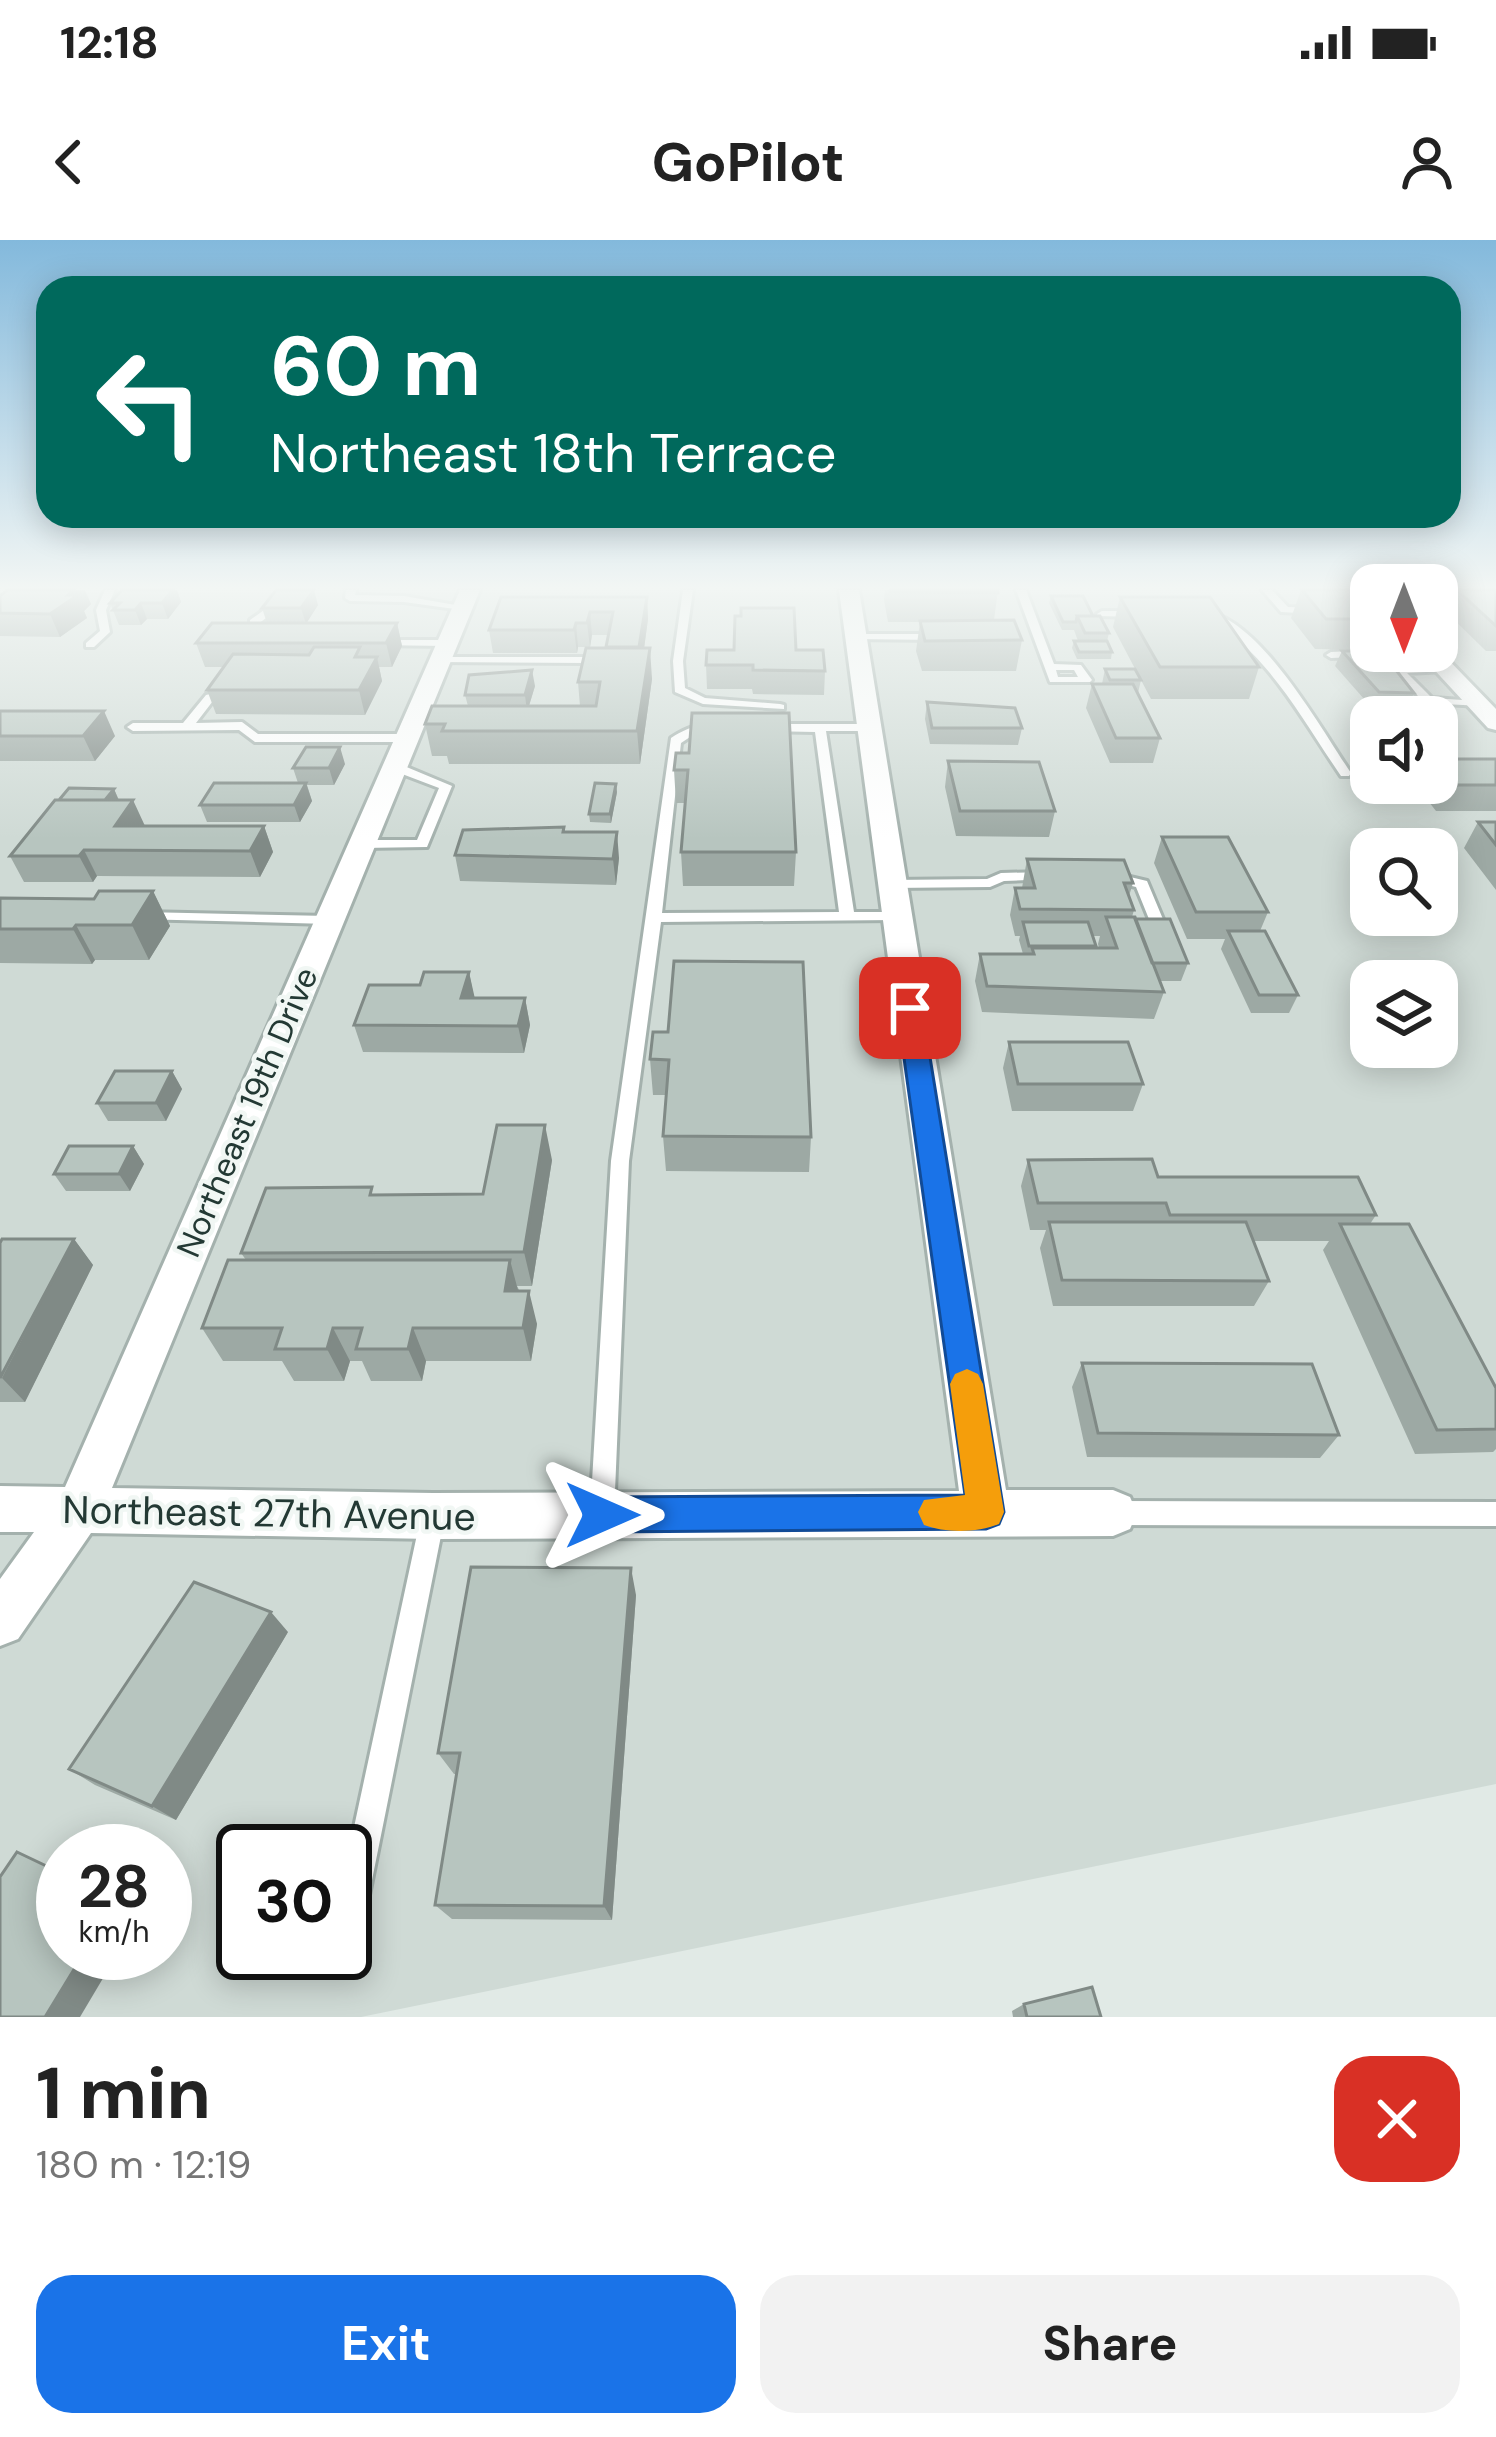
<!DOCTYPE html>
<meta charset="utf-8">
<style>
body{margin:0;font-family:"DM Sans",sans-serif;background:#f2f2f2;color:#222;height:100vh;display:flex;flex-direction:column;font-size:45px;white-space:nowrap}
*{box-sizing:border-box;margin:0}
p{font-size:39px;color:#767676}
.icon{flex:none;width:66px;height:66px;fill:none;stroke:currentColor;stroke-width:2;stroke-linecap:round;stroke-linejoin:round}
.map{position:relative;height:1777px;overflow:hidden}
.sheet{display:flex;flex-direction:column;background:#fff;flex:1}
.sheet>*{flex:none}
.top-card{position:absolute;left:36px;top:36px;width:1425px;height:252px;border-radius:36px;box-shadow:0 6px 30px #0003;background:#00695c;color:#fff;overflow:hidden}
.needle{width:78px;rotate:180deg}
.tools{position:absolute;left:1350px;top:324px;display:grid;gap:24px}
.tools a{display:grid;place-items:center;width:108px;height:108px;border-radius:24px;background:#fff;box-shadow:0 6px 30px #0003;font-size:60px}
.speed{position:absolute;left:36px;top:1584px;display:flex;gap:24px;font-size:60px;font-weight:700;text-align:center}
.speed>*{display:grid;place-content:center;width:156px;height:156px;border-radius:50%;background:#fff;box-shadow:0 6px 30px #0003;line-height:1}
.speed small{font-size:30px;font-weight:400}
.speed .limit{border:6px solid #111;border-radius:18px;background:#fff;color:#111}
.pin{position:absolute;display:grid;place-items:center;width:102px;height:102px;color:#fff;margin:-51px;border-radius:24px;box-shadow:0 6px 18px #0006}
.me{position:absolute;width:132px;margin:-66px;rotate:90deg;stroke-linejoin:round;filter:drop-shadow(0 0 9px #0008)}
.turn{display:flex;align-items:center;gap:42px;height:252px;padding:0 36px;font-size:54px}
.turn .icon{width:156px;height:156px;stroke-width:2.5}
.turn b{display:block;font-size:84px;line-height:102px}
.round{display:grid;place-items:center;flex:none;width:126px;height:126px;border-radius:36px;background:#f2f2f2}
.overview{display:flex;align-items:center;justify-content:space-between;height:204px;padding:0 36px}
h1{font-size:72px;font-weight:700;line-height:90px}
.cta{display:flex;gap:24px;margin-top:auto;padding:24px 36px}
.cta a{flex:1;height:138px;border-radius:36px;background:#1a73e8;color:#fff;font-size:48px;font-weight:700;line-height:138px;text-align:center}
.cta a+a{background:#f2f2f2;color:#222}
.status{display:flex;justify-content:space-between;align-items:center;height:84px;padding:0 60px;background:#fff;direction:ltr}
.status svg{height:33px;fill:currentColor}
header{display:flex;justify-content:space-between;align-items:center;height:156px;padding:0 36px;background:#fff;font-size:54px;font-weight:700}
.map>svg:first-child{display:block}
.built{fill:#cfdad5;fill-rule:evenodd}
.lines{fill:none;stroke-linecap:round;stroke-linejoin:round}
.lane-casing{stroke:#a4b1ad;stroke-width:6}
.street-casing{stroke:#a4b1ad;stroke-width:6}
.lane{fill:#fff;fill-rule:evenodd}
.street{fill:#fff;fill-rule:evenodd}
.wall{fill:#9da9a4;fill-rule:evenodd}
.shaded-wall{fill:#808a86}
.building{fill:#b7c5bf;stroke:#808a86;stroke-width:3}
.route{fill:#1a73e8;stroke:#114b97;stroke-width:3}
.slow{fill:#f59e0b}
.labels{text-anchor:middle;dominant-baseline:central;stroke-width:9;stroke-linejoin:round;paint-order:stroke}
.street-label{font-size:33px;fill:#233934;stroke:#f1f7f4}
.near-street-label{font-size:39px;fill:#233934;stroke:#f1f7f4}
</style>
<div class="status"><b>12:18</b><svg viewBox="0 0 49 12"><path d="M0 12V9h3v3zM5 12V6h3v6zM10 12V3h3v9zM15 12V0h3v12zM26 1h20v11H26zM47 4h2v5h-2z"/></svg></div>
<header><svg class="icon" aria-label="back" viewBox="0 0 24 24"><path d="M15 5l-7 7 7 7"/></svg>GoPilot<svg class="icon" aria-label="person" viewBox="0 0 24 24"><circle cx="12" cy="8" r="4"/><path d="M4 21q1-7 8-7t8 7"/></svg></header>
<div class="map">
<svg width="1496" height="1777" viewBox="0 0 1496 1777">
<rect width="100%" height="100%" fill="#e1eae6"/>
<path class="built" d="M0 353 1371 354V411H1437V355H1496V1544L361 1777H0ZM1371 477H1437V543H1371ZM1371 609H1437V675H1371ZM1371 741H1437V807H1371ZM63 1611H165V1713H63ZM243 1611H345V1713H243Z"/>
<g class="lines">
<g class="lane-casing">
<path id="lane" d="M105 350H115L106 370 110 392 94 407H86V403L100 391 96 370Z
M292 350H304L258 384H250V380Z
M346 350H356L355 355 404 356 467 367 462 370 404 362 350 361 345 358Z
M683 350H693L683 421 685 448 705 458 780 464 784 465V469L703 464 675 452 673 421Z
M1016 350H1026L1054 424 1081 425 1092 440 1090 442H1050ZM1056 430H1074L1078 437H1058Z
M1262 350H1272L1288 367 1318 368 1323 371 1318 374 1281 372Z
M1102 371H1139L1144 374 1139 377 1098 376 1097 374Z
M1204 371C1260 378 1321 489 1351 533L1349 536H1341C1300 476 1268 413 1204 375Z
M856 394H939L944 397 939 400 852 399V395Z
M380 400H447L452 403 447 406 376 405 375 403Z
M1371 410 1408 412 1403 415 1331 418 1326 415 1331 412Z
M440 417H589L594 420 589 423 436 422V418Z
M1449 426 1451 428 1445 431 1407 433 1432 458 1478 461 1484 464 1482 466 1425 463 1392 430 1398 427Z
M210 454 216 457 196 483 242 482 258 494H405L411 498 405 502H255L239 490 133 491 127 487 133 483H183L206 455Z
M770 484H874L876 487 870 491H826L854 672H896L903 676 896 680 661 682 629 921 614 1275 610 1283 602 1287 594 1283 590 1275 611 921 671 498C685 489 703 480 719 489L713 493H696L681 503 662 673 839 672 815 492 766 491V485Z
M389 523H397L452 546 427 607 361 608 354 604 361 600H417L439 548 389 529Z
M1046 632 1053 636 1051 639 1004 641 990 647 891 648 884 644 891 640 987 639 1001 633Z
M1109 632 1147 641 1165 684 1163 687H1153L1151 684 1136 647 1104 639 1102 636Z
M142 672 329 676 336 680 329 684 137 679V673Z
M1117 1261 1496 1262V1286L1117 1285 1109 1281 1105 1273 1109 1265Z
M433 1264 441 1268 445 1276 362 1690 358 1701 347 1705 345 1629 421 1276 425 1268Z"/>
</g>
<g class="street-casing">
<path id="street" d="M460 350H480L112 1248 433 1253 959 1251 839 350H859L1006 1250H1113L1130 1257 1137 1273 1130 1289 1113 1296 433 1299 91 1293 18 1399 0 1406V1339L34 1292H0V1246L65 1247Z
M1437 408 1496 469V490L1488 488 1417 411Z"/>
</g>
<use href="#lane" class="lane"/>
<use href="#street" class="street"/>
</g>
<path class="wall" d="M122 350H177L181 362 168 379H147L141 385H119L110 363Z
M885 350H998L994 380 1022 400 1016 431H922L916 411 920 382H888L884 360Z
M1301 350H1371V410L1315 409 1291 378Z
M1453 350H1496V411H1486L1444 370Z
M0 356 91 364 84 371 87 378 60 397 0 396Z
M1051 356 1093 376 1109 393 1107 401 1112 412 1111 419H1077L1072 408 1074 401H1078L1074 390H1062L1049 363Z
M647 357 648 379 644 408 652 439 640 524H449L447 516H432L425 484 468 466 465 455 535 446 529 466H580L578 442 606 408 609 395H592L590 407H578L577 413H493L489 390Z
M1120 357 1259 427 1249 459H1151L1113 387Z
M318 365 306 383H397L402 406 392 427H379L382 441 365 475 216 474 207 450 224 427H205L196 403 267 383 262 368Z
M796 410 825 431 824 455 753 454 752 449H707L706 425Z
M1342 411 1414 453 1407 469 1372 468 1335 426Z
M1105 429 1141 440 1138 453 1160 498 1153 523H1110L1086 468 1092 444H1102Z
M927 462 1022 488 1018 505 930 504 925 479Z
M0 471 115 496 95 521H0Z
M676 513 796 612 794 646H683L681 612 685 563H676L674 530Z
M1437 519H1496V571H1436L1415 544 1437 543Z
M948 521 1055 571 1049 597 956 596 945 547Z
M345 524 334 545H307L312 561 300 582H207L200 565 298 543 293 528Z
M114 549 119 560 145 586H264L273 612 260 637 97 636 93 642H24L10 616Z
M617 552 611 583 590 582 589 574Z
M1478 582H1496V650L1464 608Z
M564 587 565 592 619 618 616 645 460 641 455 615Z
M1162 597 1268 672 1260 691 1298 755 1289 773H1251L1221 709 1225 699H1187L1154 623Z
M1027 619 1133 643 1129 656 1134 670 1132 677 1188 723 1181 741H1159L1164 752 1154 779 982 772 975 741 980 714H1023L1019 700 1020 696H1015L1010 675 1015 648H1022ZM1093 696H1100L1098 704 1099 708H1095Z
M153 651 170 686 149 720H95L92 724 0 723V658L94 659Z
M469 732 474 758H525L530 785 524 813 363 812 354 785 420 745Z
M653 792 811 897 809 932 666 931 663 896 666 855H653L650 819Z
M1009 802 1143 844 1133 871H1012L1003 828Z
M172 831 182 849 166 881H108L97 863Z
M133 906 144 924 130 951H66L54 934Z
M552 920 532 1046H517L537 1084 531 1121H426L422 1141H371L362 1121H350L344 1141H294L282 1121H223L202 1088 246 1020 241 1013 375 955 483 954Z
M1028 920 1158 937 1376 975 1370 984 1496 1148V1209L1493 1212 1415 1214 1323 1010 1329 1001H1253L1269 1041 1254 1066H1053L1040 1008 1046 990H1030L1021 946Z
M74 999 93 1025 25 1162H0V1003Z
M1082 1123 1339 1195 1320 1218 1087 1217 1072 1147Z
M636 1355 612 1680 452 1679 435 1665 457 1534H454L438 1513Z
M288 1392 176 1580 95 1545 69 1529Z
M1024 1764 1101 1777H1013L1012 1771Z"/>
<path class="shaded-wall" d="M73 350H85L91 364 84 371 87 378 60 397 50 374Z
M173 350H177L181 362 168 379 162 363Z
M314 350 318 365 306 384 301 368Z
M647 357 648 379 641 431 639 407Z
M141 363 147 379 141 385 135 370Z
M590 372 592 395 590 407 587 383Z
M397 383 402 406 392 427 386 403Z
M576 383 578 407 577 413 574 390Z
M650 408 652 439 640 524 637 491Z
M377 417 382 441 365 475 359 450Z
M532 430 535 446 527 472 525 455Z
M104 471 115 496 95 521 83 496Z
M340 507 345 524 334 545 329 528Z
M306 543 312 561 300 582 294 565Z
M616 544 617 552 611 583 610 574Z
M114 549 121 566 101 564Z
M133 560 145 586 127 611 115 586Z
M264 586 273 612 260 637 250 611Z
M617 592 619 618 616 645 613 619Z
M84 610 97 636 93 642 79 616Z
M153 651 170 686 149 720 132 685Z
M76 685 95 720 92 724 73 689Z
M469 732 475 759 461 758Z
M525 758 530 785 524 813 518 786Z
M172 831 182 849 166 881 156 863Z
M545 885 552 920 532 1046 524 1012Z
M133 906 144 924 130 951 119 934Z
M74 999 93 1025 25 1162 2 1138Z
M510 1020 519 1054 505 1051Z
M529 1051 537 1084 531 1121 523 1088Z
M333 1088 350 1121 344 1141 327 1109Z
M413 1088 426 1121 422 1141 408 1109Z
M631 1328 636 1355 612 1680 604 1666Z
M271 1372 288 1392 176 1580 152 1566Z
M84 1713H118L80 1777H45Z"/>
<path class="building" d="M7 350H73L68 355H78L50 374 0 373V356Z
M122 350H173L162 363H141L135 370H113L120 363H110Z
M276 350H314L301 368H262Z
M890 350H998V353L890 352Z
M1302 350H1371V379H1326Z
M1457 350H1496V386Z
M1051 356H1083L1093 376H1077L1076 382H1063Z
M501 357H647L639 407H606L613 372H590L587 383H576L574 390H489Z
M1120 357H1210L1259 427H1160Z
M741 368H794L796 410H823L825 431 753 430V425H706L707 410H734L735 376H741Z
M1077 376H1100L1109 393H1085Z
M1014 380 1022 400 925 401 920 381Z
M212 383H397L386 403H196Z
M1074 401H1107L1112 412H1079Z
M314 407H360L355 417H377L359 450H207L233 414 309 415Z
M586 408H650L637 491H442L445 484H425L432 466H596L600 442H578Z
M1342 411H1381L1414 453 1379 452Z
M1105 429H1135L1141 440H1110Z
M532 430 525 455H465L469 435Z
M1092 444H1133L1160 498H1116Z
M927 462 1015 468 1022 488H932Z
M0 471H104L83 496H0Z
M692 473H789L796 612H681L688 530H674L676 513H689Z
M306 507H340L329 528H293Z
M1437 519H1496V545H1449L1437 531Z
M948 521 1039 522 1055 571H960Z
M214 543H306L294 565H200Z
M595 543 616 544 610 574H589Z
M69 548 114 549 105 560H59Z
M55 560H133L115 586H264L250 611 84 610 79 616H10Z
M1478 582H1496V605Z
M564 587 563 592H617L613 619 455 615 463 590Z
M1162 597H1228L1268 672H1196Z
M1027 619 1124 620 1133 643H1124L1134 670 1020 669 1015 648H1035Z
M99 651H153L132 685H76L73 689H0V658L94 659Z
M1106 677H1135L1164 752 987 746 980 714H1034L1032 708H1117Z
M1135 679H1170L1188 723H1152Z
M1023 682H1088L1096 706H1029Z
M1228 691H1265L1298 755H1259Z
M674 721 803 722 811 897 663 896 669 820 650 819 653 792H668Z
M424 732H469L461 758H525L518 786 354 785 369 745H420Z
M1009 802H1128L1143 844H1018Z
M115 831H172L156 863H97Z
M497 885H545L524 1012 241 1013 266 948 372 947 370 955 483 954Z
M69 906H133L119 934H54Z
M1152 919 1158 937H1358L1376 975H1170L1166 963H1038L1028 920Z
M1049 982H1246L1269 1041 1062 1040Z
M1340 984H1409L1496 1148V1189L1437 1190Z
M2 999H74L0 1138V1003Z
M228 1020H510L505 1051H529L523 1088H413L408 1109H356L362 1088H333L327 1109H275L282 1088H202Z
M1082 1123 1312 1124 1339 1195 1098 1193Z
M471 1327 631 1328 604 1666 435 1665 460 1513H438Z
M194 1342 271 1372 152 1566 69 1529Z
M17 1612 63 1634V1713H84L45 1777H0V1637Z
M1092 1747 1101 1777H1027L1024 1764Z"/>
<linearGradient id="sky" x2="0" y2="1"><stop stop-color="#83b9dc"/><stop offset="0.58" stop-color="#f2f6f4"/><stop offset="1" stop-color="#f2f6f4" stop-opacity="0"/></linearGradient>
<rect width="1496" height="599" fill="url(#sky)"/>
<path class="route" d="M910 760 922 768 1004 1272 999 1284 986 1289 602 1292 589 1287 584 1275 589 1262 602 1257 965 1255 897 768Z"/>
<path class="slow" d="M967 1129 978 1134 983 1144 1004 1272 999 1284C977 1293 945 1293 924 1285L918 1272 924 1260 965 1255 950 1144 955 1134Z"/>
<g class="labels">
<g class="street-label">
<text transform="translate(247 872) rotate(-67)">Northeast 19th Drive</text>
</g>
<g class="near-street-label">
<text transform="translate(269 1273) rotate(1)">Northeast 27th Avenue</text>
</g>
</g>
</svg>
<div class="tools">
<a><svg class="needle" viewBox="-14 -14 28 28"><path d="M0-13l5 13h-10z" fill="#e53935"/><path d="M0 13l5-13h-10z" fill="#767676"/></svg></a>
<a><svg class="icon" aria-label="sound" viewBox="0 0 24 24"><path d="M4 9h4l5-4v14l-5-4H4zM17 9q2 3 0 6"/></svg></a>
<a><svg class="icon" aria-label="search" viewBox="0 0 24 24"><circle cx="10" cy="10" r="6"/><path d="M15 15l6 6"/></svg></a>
<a><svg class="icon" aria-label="layers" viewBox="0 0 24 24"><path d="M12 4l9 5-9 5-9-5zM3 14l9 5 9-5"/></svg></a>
</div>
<div class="speed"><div>28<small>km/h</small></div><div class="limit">30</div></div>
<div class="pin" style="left:910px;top:768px;background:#d93025"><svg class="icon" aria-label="arrive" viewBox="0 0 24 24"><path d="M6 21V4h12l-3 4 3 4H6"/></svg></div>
<svg class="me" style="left:602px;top:1275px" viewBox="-20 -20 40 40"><path d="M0-17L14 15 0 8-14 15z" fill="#1a73e8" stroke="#fff" stroke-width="4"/></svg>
<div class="top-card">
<div class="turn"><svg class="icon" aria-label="left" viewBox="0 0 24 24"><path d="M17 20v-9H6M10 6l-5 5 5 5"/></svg><div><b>60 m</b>Northeast 18th Terrace</div></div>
</div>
</div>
<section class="sheet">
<div class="overview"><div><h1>1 min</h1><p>180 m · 12:19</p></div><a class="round" style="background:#d93025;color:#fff"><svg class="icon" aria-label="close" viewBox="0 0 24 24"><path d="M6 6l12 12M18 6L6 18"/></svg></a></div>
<div class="cta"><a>Exit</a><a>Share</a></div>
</section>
